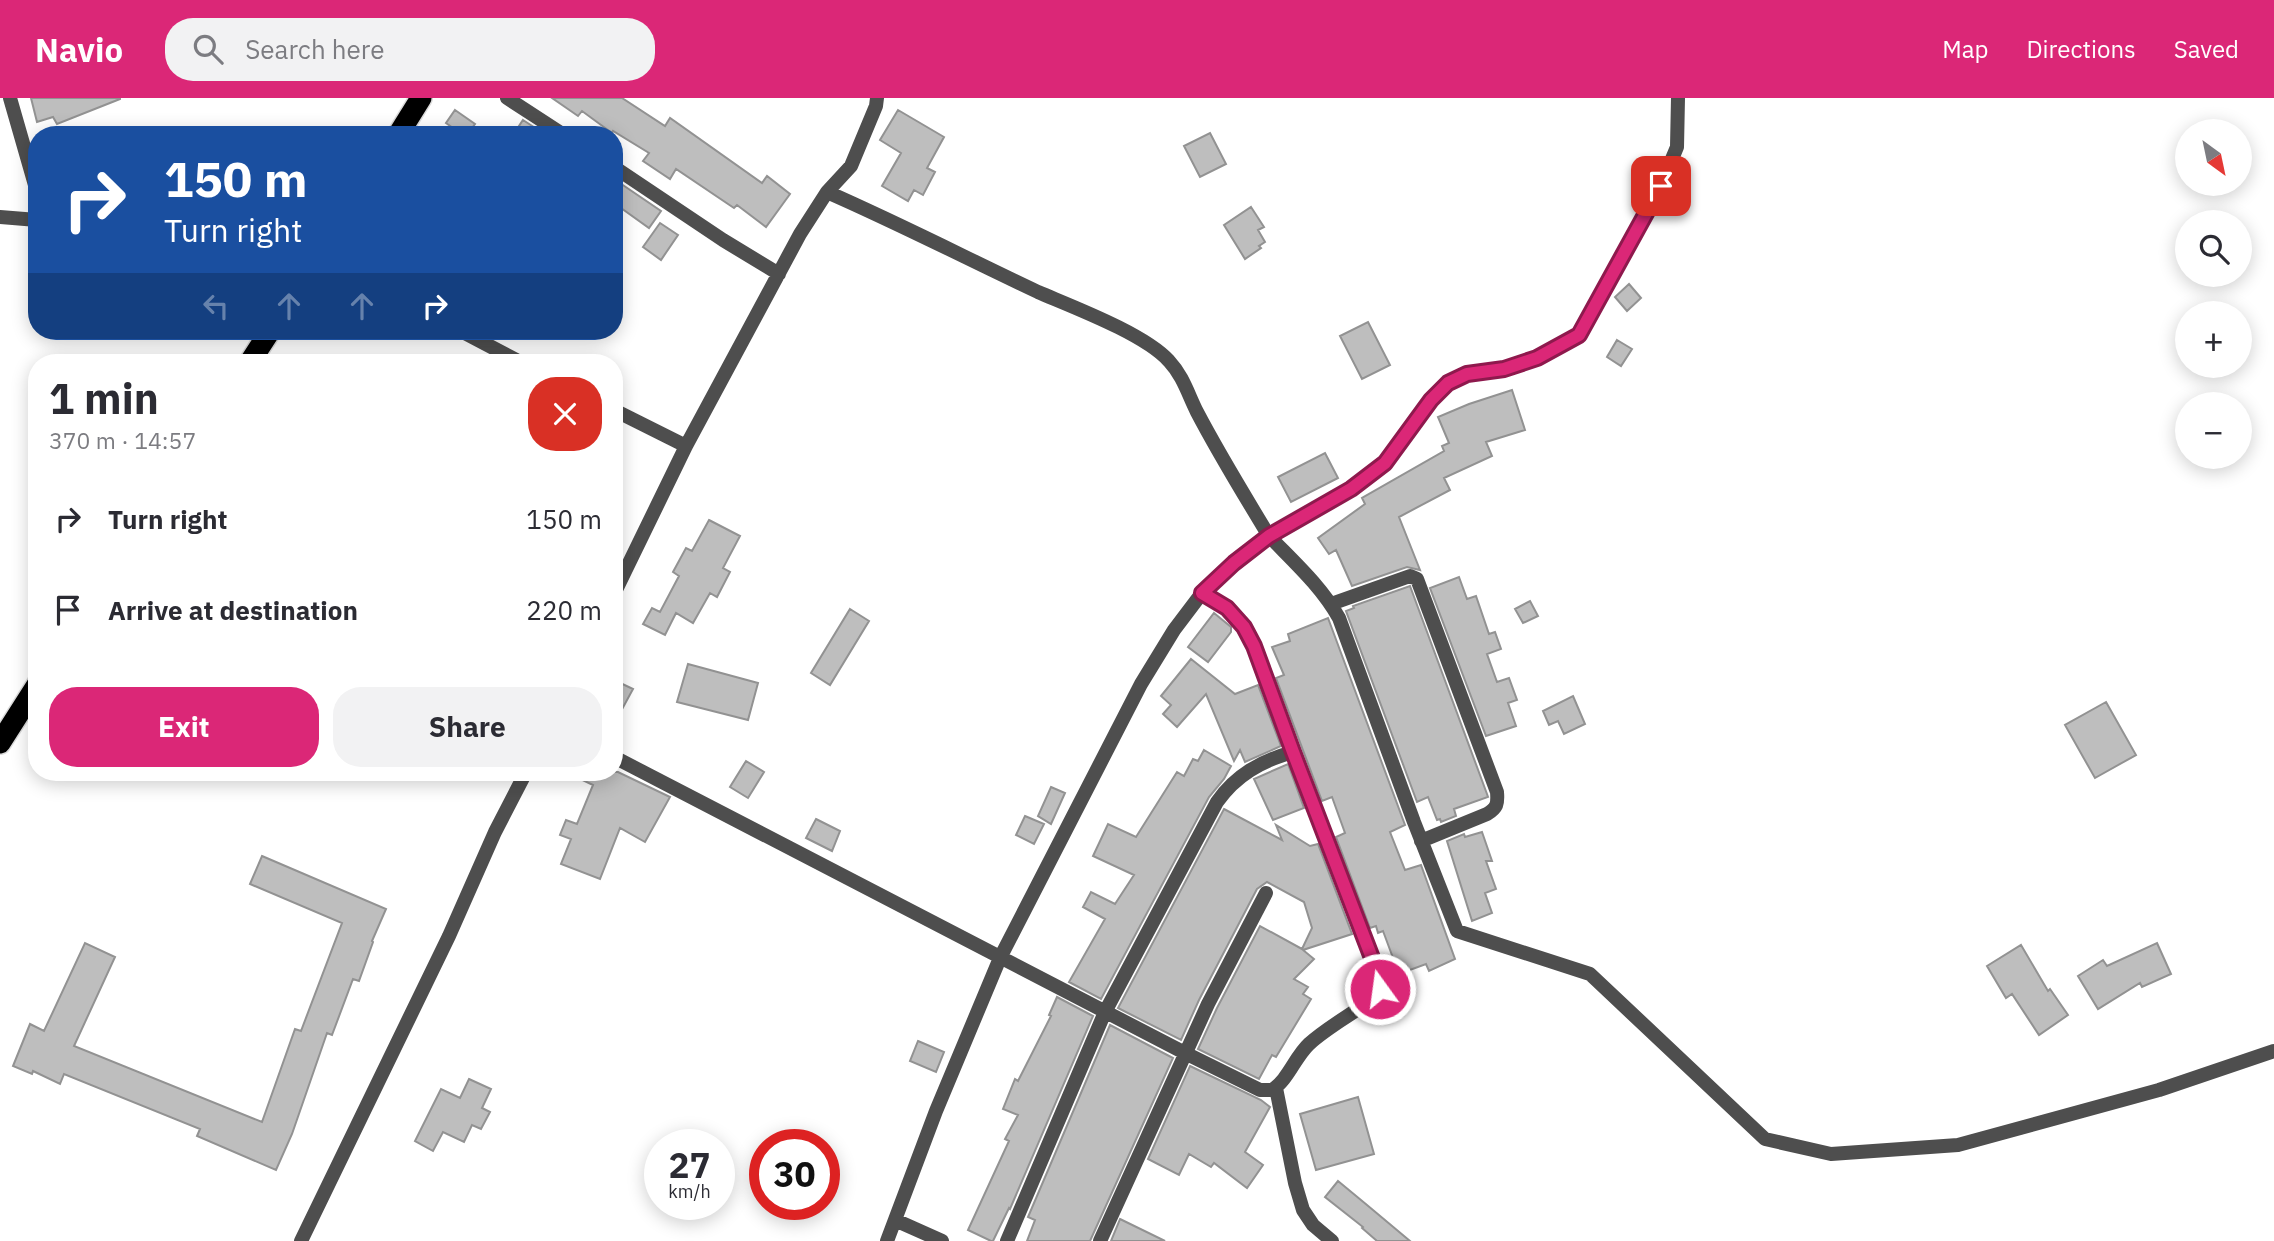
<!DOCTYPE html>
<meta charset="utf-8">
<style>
body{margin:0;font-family:"IBM Plex Sans",sans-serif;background:#f2f2f3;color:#2b2b33;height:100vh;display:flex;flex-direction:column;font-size:26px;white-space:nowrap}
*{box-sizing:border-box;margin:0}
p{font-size:23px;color:#7c7c81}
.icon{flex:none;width:38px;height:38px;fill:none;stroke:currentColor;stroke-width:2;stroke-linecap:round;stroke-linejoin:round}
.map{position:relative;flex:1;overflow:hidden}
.drawer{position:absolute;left:28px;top:256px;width:595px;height:427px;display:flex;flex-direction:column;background:#fff;border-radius:28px;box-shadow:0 4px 18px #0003}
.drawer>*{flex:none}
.top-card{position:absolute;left:28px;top:28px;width:595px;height:214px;border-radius:28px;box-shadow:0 4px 18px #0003;background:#1a4fa0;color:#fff;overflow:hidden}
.needle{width:46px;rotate:147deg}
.buttons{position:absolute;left:2175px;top:21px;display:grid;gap:14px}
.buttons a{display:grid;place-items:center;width:77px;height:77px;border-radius:50%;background:#fff;box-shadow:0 4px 18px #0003;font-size:35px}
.speed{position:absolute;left:644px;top:1031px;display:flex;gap:14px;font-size:35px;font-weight:700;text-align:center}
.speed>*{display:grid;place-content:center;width:91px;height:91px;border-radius:50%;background:#fff;box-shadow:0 4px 18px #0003;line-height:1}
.speed small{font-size:18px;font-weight:400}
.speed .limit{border:10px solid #d22;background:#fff;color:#111}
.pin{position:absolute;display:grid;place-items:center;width:60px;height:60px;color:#fff;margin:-30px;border-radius:14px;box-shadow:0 4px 10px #0006}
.me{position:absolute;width:77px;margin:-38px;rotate:346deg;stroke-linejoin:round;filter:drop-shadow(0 0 5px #0008)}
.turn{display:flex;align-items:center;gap:24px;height:147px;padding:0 21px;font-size:32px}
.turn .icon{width:91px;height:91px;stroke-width:2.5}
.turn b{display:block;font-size:49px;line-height:60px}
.lanes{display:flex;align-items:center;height:66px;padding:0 21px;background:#0003;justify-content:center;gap:35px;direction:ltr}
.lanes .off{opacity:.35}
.round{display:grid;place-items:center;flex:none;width:74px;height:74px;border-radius:28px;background:#f2f2f3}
.overview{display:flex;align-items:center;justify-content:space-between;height:119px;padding:0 21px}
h1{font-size:42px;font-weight:700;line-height:52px}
.action{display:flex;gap:14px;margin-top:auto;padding:14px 21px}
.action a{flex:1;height:80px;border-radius:28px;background:#db2777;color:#fff;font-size:28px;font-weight:700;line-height:80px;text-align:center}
.action a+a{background:#f2f2f3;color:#2b2b33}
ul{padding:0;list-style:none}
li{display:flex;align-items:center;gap:21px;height:91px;padding:0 21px}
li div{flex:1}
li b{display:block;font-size:26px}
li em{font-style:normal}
header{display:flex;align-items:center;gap:42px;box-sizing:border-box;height:98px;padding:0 35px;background:#db2777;color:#fff}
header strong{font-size:33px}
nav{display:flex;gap:38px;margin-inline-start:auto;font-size:24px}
.search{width:490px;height:63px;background:#f2f2f3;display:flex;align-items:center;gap:18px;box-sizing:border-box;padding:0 24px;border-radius:28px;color:#7c7c81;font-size:26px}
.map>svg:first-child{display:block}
.building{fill:#bebebe;stroke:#929292;stroke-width:2}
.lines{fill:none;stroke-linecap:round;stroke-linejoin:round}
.highway-casing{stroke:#dbdbdb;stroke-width:24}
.street{stroke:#4e4e4e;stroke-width:14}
.highway{stroke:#000;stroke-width:21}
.route-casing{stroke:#8e194d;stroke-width:18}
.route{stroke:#db2777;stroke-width:12}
</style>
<header>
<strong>Navio</strong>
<div class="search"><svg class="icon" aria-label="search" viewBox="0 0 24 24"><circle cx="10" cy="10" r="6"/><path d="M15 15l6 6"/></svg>Search here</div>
<nav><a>Map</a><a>Directions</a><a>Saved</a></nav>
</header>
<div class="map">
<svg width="2274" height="1143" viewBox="0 0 2274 1143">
<rect width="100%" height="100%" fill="#fff"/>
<path class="building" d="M31 0H120V1L57 26 53 19 37 24Z
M552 0H622L665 28 670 20 762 85 767 78 790 96 766 129 737 107 734 110 676 71 670 81 643 63 649 55 613 33 612 35 582 13 578 18Z
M455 12 475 26 467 37H463L446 25Z
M898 12 944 39 927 70 935 74 923 97 914 92 908 103 882 88 901 55 880 42Z
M523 22 546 37H513Z
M1210 35 1226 66 1200 79 1184 48Z
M614 81 661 113 649 130 614 105Z
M1251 109 1264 129 1258 132 1265 144 1259 148 1261 150 1245 161 1224 127Z
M660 125 678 137 661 162 643 149Z
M1629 186 1641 200 1627 213 1615 199Z
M1368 224 1390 267 1362 281 1340 238Z
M1617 242 1632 251 1621 268 1607 259Z
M1512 292 1525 332 1486 344 1492 358 1444 380 1450 392 1399 419 1420 472 1407 469 1352 488 1336 452 1329 456 1318 440 1365 406 1362 400 1444 353 1442 348 1449 345 1438 319 1469 306Z
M1325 355 1338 380 1291 404 1278 379Z
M709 422 740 438 723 470 730 474 717 499 710 495 693 525 676 515 665 537 643 526 652 510 660 514 679 478 673 474 686 450 692 453Z
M1459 479 1467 501 1476 498 1489 536 1495 534 1501 551 1487 556 1497 584 1509 580 1517 602 1508 605 1516 628 1486 638 1430 490Z
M1410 488 1487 696 1488 699 1454 711 1456 718 1441 724 1440 721 1437 722 1428 699 1417 704 1346 513 1354 510 1353 508Z
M1530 503 1538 518 1523 525 1515 511Z
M850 511 869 523 830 587 811 575Z
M1214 515 1231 529V534L1208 564 1188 549Z
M1328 520 1405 727 1390 734 1405 772 1421 767 1455 861 1429 873 1426 866 1399 876 1383 833 1378 835 1376 828 1370 830 1336 739 1345 735 1332 699 1322 703 1276 580 1284 577 1272 549 1290 543 1288 536Z
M1191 561 1235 596 1258 587 1281 648 1245 664 1240 652 1234 663 1206 596 1177 629 1163 616 1171 607 1161 598Z
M688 566 758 585 748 622 677 604Z
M614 582 633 591 614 626Z
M1573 598 1585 626 1564 636 1558 623 1549 627 1543 613Z
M2106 604 2136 657 2095 680 2065 627Z
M1204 652 1231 668 1224 681 1209 699 1101 901 1069 884 1105 821 1083 809 1091 794 1115 806 1134 777 1093 758 1108 726 1136 739 1177 674 1184 678 1193 661 1198 663Z
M746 663 764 674 748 700 730 689Z
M1288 666 1304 710 1273 722 1254 681Z
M566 674H618L670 699 645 744 620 730 600 781 561 766 571 741 560 737 566 722 577 726 593 687Z
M1051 689 1065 695 1051 726 1038 718Z
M1224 711 1282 742 1276 727 1310 748 1318 746 1352 836 1303 852 1314 861 1294 881 1308 889 1303 896 1311 901 1276 959 1272 957 1259 981 1198 951 1217 910 1260 828 1302 851 1312 830 1304 804 1267 784 1257 791 1199 902 1181 942 1118 910Z
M1025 718 1044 726 1034 746 1016 737Z
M816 721 840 733 832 753 806 740Z
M1482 734 1492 763H1486L1496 791 1485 795 1492 815 1472 823 1447 743 1464 736 1465 739Z
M262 758 386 811 372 843 373 844 359 883 353 881 332 937 327 935 292 1036 276 1072 197 1038 200 1031 64 976 60 986 33 973 32 976 13 968 30 926 44 933 85 845 115 859 74 948 262 1024 295 931 301 933 342 825 250 786Z
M2157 845 2171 876 2142 889 2140 885 2098 911 2078 878 2103 862 2107 868Z
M2021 847 2048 893 2050 891 2068 917 2039 937 2012 896 2006 900 1987 868Z
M1057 899 1093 918 1010 1111 1009 1110 993 1143H991L968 1132 1009 1043 1005 1041 1018 1017 1003 1011 1015 981 1018 983 1051 918 1049 917Z
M1110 927 1173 960 1090 1143H1027L1035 1122 1028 1119Z
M918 943 944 954 936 974 910 963Z
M1190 968 1261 1002 1270 1009 1245 1054 1263 1067 1247 1090 1214 1065 1211 1069 1189 1056 1179 1077 1148 1061Z
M469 981 491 991 482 1010 490 1014 481 1031 472 1027 464 1044 443 1034 433 1053 415 1043 441 991 460 1000Z
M1358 999 1374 1056 1316 1072 1300 1016Z
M1338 1083 1367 1107 1410 1143H1377L1362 1130 1363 1129 1325 1099Z
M1120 1121 1165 1143H1111Z"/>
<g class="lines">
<g class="highway-casing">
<path id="highway" d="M398 37 421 0
M250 264 270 233
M0 645 37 587"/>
</g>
<path class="street" d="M10 0 37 94
M507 0 564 37
M877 0 876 8 851 68 827 94C898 125 968 161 1038 194 1073 209 1145 236 1169 263 1183 278 1188 296 1197 314 1219 356 1244 397 1269 438L1234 465 1202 495 1174 532 1141 586 1000 860 936 1013 887 1143
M1678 0 1677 49 1667 73 1654 103 1579 237 1537 260 1504 271 1467 276 1448 285 1431 302 1385 365 1351 391 1269 438C1294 464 1321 488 1339 520L1414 724 1457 833 1590 876 1765 1041 1831 1056 1958 1047 2159 992 2274 953
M614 69 723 142 779 176
M0 119 37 122
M461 233 520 264
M614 312 686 348
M614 496 686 348 800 136 827 94
M1331 506 1410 478 1417 481 1497 694C1498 706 1497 710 1487 716L1421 743
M614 659 1185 955 1260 992H1272C1288 982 1295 959 1309 946 1330 927 1355 915 1376 898L1380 891V884L1254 548C1239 520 1229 511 1202 495
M1276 990 1295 1085 1303 1112 1313 1127 1332 1143
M895 1122 942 1143
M301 1143 449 838 495 734 526 674
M1007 1143 1105 914 1217 704C1236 677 1261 663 1293 654
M1100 1143 1208 906 1266 795"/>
<use href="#highway" class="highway"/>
</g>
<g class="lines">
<g class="route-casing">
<path id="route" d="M1380 891 1377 873 1293 654 1254 548 1244 529 1227 510 1202 495 1234 465 1269 438 1351 391 1385 365 1431 302 1448 285 1467 276 1504 271 1537 260 1579 237 1661 88"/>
</g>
<use href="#route" class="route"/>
</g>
</svg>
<div class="buttons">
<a><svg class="needle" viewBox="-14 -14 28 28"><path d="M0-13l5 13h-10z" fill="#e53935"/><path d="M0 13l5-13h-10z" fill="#7c7c81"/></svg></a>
<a><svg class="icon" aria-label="search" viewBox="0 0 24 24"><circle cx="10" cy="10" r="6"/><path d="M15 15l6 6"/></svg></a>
<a>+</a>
<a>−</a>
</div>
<div class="speed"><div>27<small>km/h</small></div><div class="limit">30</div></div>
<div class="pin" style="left:1661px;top:88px;background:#d93025"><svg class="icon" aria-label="arrive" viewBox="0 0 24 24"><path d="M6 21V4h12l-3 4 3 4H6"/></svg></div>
<svg class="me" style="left:1380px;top:891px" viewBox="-20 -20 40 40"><circle r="17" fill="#db2777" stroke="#fff" stroke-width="3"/><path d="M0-11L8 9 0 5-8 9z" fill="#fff"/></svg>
<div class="top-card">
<div class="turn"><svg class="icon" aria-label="right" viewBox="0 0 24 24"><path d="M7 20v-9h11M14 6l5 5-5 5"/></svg><div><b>150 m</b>Turn right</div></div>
<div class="lanes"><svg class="icon off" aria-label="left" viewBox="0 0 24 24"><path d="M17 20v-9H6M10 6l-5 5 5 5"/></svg><svg class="icon off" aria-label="ahead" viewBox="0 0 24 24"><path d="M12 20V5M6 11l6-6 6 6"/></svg><svg class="icon off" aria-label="ahead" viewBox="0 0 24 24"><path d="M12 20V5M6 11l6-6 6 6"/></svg><svg class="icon" aria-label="right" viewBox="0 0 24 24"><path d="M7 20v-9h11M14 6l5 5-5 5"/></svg></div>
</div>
<section class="drawer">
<div class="overview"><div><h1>1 min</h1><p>370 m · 14:57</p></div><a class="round" style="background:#d93025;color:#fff"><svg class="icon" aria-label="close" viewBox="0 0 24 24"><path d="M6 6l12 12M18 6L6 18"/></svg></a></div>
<ul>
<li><svg class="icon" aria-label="right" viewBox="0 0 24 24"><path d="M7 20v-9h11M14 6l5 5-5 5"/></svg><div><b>Turn right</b></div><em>150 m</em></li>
<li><svg class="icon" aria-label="arrive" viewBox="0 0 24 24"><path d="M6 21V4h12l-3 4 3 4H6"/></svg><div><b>Arrive at destination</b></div><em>220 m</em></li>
</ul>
<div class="action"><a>Exit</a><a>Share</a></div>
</section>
</div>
